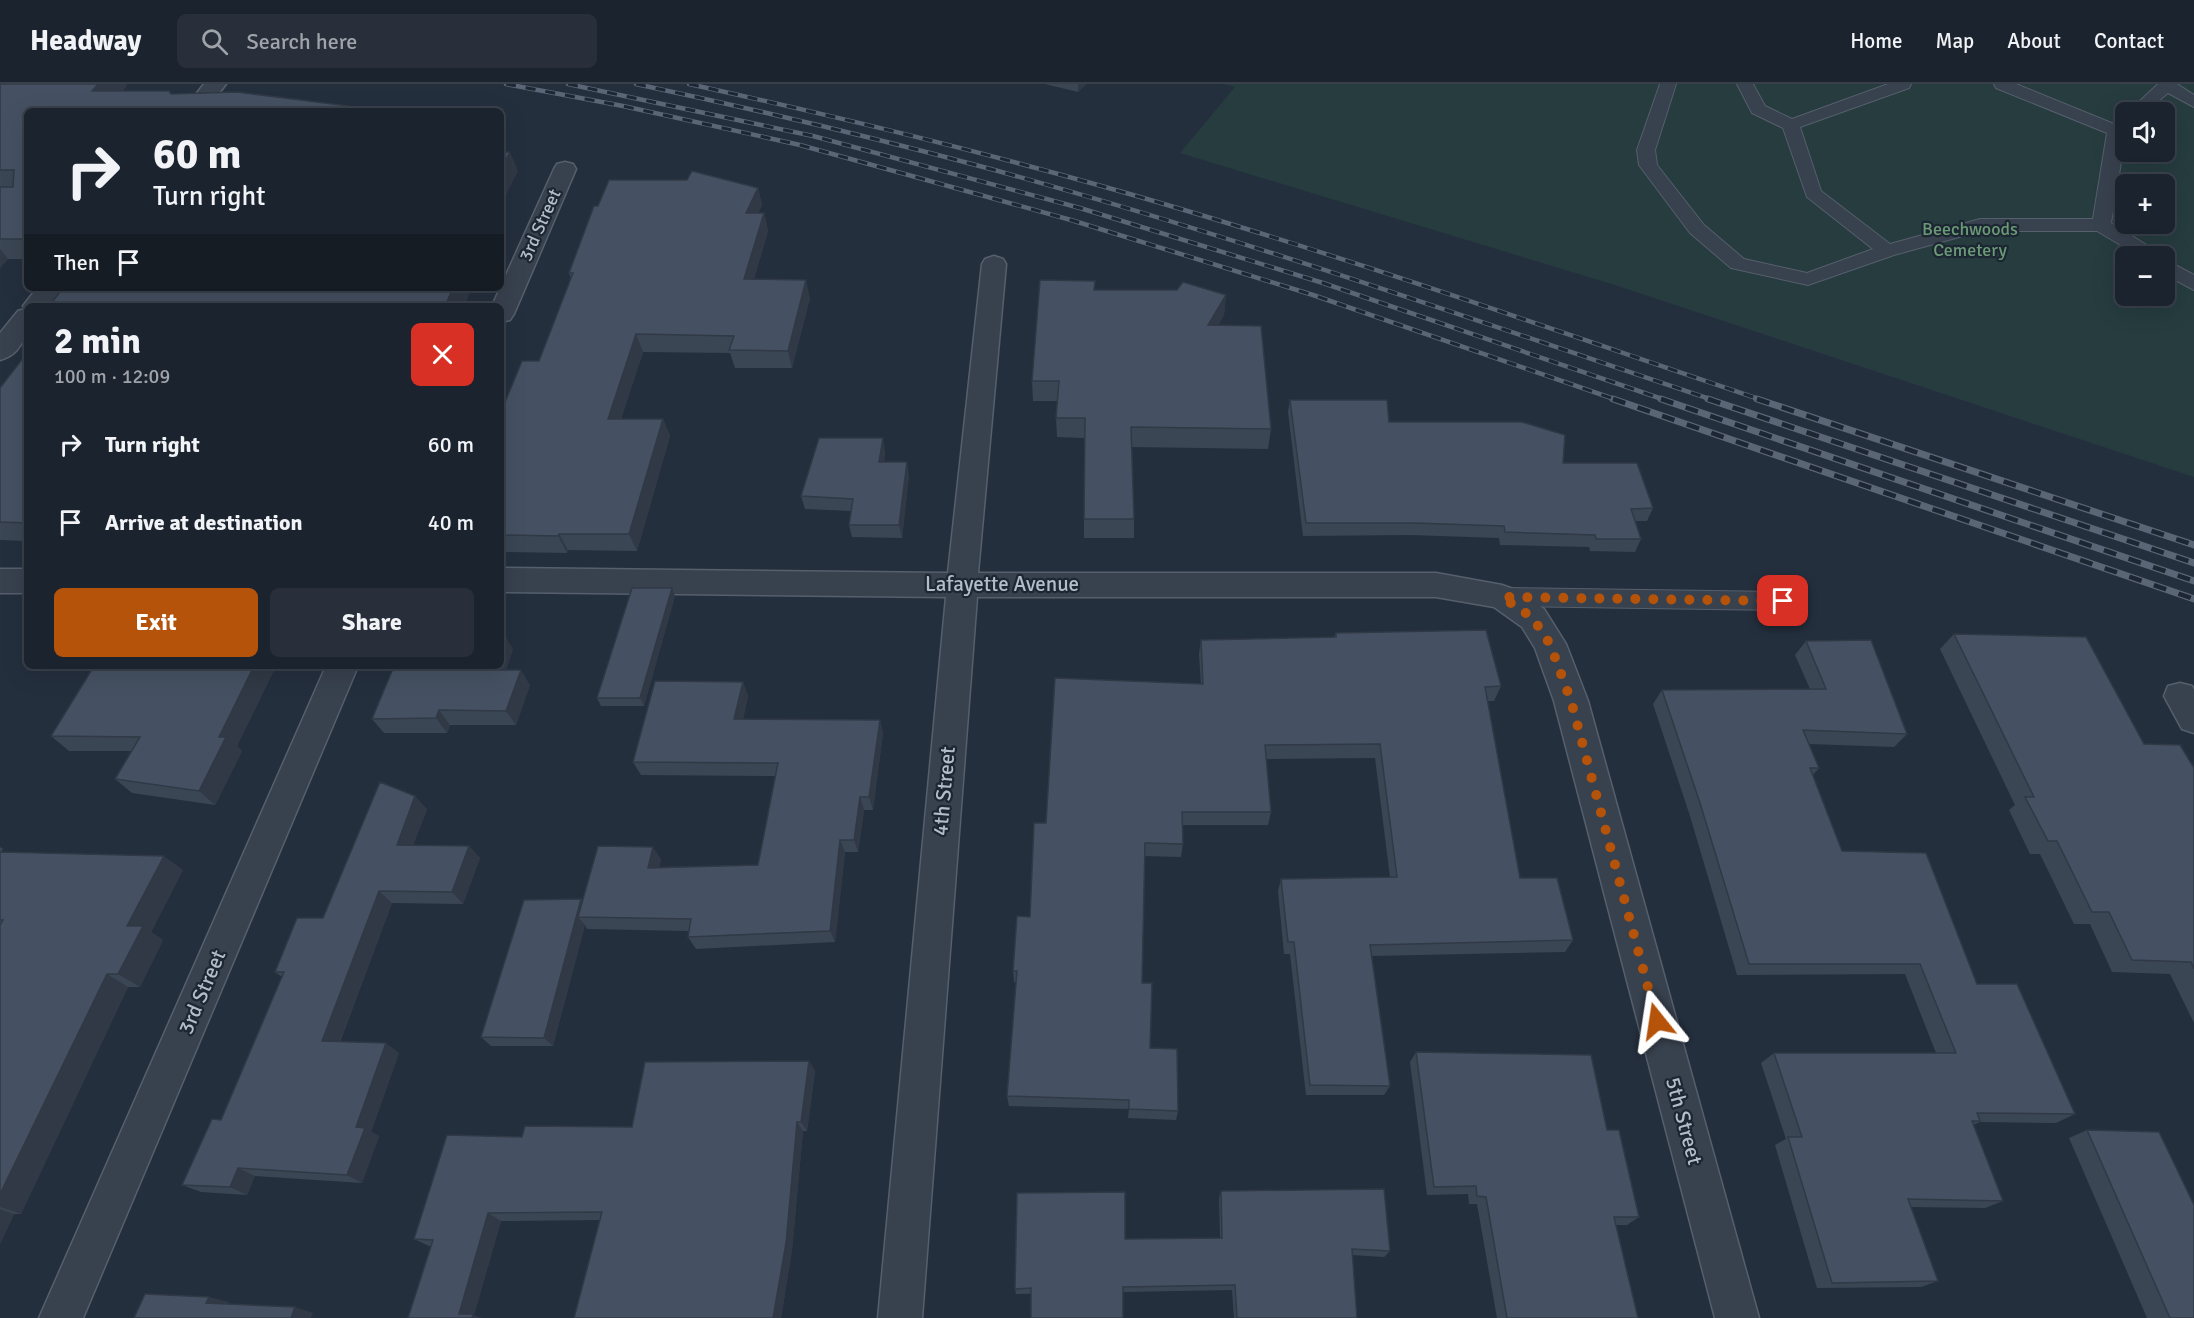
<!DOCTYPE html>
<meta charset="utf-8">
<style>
body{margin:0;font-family:Signika,sans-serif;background:#282f3a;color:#f1f3f6;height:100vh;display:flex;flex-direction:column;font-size:22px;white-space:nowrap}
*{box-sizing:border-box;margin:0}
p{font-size:20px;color:#a0a4aa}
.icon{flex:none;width:33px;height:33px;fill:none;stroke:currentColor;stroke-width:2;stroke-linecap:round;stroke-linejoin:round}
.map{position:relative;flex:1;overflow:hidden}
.details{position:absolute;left:24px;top:219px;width:480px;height:366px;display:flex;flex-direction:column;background:#1b232e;border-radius:9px;box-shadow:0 6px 24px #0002,0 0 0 2px #39404a}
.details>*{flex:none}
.hud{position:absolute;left:24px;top:24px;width:480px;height:183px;border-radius:9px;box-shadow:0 6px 24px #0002,0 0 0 2px #39404a;background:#1b232e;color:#f1f3f6;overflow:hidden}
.tools{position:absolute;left:2115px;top:18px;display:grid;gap:12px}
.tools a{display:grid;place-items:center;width:60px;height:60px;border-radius:9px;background:#1b232e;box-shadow:0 6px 24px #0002,0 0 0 2px #39404a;font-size:30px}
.pin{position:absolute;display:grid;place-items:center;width:51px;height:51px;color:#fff;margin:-26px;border-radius:12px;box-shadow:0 3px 9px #0006}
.me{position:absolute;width:66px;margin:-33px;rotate:345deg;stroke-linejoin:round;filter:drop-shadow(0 0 4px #0008)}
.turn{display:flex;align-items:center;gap:21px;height:126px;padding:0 30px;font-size:27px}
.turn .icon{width:78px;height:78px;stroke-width:2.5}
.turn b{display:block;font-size:42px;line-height:51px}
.then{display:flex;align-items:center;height:57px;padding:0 30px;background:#0003;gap:12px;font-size:22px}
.round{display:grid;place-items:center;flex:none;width:63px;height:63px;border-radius:9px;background:#282f3a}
.summary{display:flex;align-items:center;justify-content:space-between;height:102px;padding:0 30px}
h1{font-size:36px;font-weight:700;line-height:45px}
.cta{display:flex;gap:12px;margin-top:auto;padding:12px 30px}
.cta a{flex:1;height:69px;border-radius:9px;background:#b45309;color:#fff;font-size:24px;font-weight:700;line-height:69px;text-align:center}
.cta a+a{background:#282f3a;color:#f1f3f6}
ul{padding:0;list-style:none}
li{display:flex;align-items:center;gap:18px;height:78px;padding:0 30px}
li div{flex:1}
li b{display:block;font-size:22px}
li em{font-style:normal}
header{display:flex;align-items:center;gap:36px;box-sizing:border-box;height:84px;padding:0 30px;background:#1b232e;border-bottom:2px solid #39404a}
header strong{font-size:28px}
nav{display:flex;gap:33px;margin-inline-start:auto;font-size:21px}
.search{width:420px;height:54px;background:#282f3a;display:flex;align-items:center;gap:15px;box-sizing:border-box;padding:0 21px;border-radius:9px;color:#a0a4aa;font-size:22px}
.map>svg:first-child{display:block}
.green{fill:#263c3f;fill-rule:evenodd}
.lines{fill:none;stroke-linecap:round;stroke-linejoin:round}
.service-casing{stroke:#565f6c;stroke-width:2}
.minor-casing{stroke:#565f6c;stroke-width:3}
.tertiary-casing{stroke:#565f6c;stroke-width:3}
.service{fill:#38414e;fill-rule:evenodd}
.minor{fill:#38414e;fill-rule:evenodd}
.tertiary{fill:#38414e;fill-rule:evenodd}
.rail-far1-casing{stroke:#5a6575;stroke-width:4.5}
.rail-casing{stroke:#5a6575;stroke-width:7}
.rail-far1{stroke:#1d2633;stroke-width:3;stroke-dasharray:10;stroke-linecap:butt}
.rail{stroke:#1d2633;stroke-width:4.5;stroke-dasharray:13;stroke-linecap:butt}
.wall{fill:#3b4654}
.shaded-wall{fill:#303945}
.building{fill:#455162;stroke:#303945;stroke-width:1.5}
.route{stroke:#b45309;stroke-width:10;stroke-dasharray:0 18}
.labels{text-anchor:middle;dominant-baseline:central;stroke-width:4.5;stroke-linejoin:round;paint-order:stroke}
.far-street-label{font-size:18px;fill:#b4bcc9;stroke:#1d2633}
.far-park-label{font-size:18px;fill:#6b9a76;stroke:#1d2633}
.street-label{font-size:21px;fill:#b4bcc9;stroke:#1d2633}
</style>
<header>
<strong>Headway</strong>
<div class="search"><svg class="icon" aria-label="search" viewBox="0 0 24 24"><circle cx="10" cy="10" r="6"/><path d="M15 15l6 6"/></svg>Search here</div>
<nav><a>Home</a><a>Map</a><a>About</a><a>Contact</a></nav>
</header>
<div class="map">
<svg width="2194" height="1234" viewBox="0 0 2194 1234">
<rect width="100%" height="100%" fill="#242f3e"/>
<path class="green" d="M1225 0H2194V393L1615 201 1180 69 1235 3ZM2126 28H2164V68H2126ZM2126 100H2164V140H2126ZM2126 172H2164V212H2126Z"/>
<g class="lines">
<g class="service-casing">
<path id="service" d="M1660 0H1676L1655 66 1657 81 1704 141 1744 175 1807 189 1873 165 1807 113 1783 44 1752 29 1737 0H1753L1765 22 1792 35 1888 0H1911L1909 4 1800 43 1821 107 1890 160 1980 135H2093L2107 49 1996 4 1994 0H2016L2114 40 2126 33V48L2111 139 2158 168 2161 172H2139L2097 147H1981L1894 171 1808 201 1731 184 1690 149 1639 81 1637 66Z
M2158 0H2177L2194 11V23L2168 9 2145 28H2128Z
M2164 175 2194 191V206L2164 190Z
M1502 504 1783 508 1792 510 1795 517 1792 524 1783 526 1502 522 1494 520 1490 513 1494 506Z"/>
</g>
<g class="minor-casing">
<path id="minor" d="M565 78 573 80 576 85 514 230 510 236 501 238V222H492L554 85 557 80Z
M994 172 1003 175 1006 180 978 489H1436L1502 501 1513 505 1544 525 1566 560 1588 617 1759 1234H1715L1554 617 1535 564 1522 543 1494 523 1436 513H977L922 1234H878L946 513 501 508V484L948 489 982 180 985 175Z
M0 485H27V509H0Z
M326 582H358L83 1234H39Z
M2180 599 2192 602 2194 606V649L2182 645 2164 612 2168 602Z"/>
</g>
<g class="tertiary-casing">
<path id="tertiary" d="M204 0H226L205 27H183Z
M37 204H63L49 222H27C27 245 26 269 0 276V249L18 227 25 225 23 222Z"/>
</g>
<use href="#service" class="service"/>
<use href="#minor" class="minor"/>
<use href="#tertiary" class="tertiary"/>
<g class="rail-far1-casing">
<path id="rail-far1" d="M506 0 623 22 800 61 1071 136 1313 211 1617 316
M568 0 813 52 1080 124 1323 199 1665 316
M636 0C754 25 871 53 987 84 1232 151 1472 235 1713 316
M689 0C826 30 963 63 1098 101 1322 164 1542 242 1762 316"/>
</g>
<g class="rail-casing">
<path id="rail" d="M1613 315 2194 515
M1661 315 2194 497
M1708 315 2194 479
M1757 315 2194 461"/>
</g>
<use href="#rail-far1" class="rail-far1"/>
<use href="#rail" class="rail"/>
</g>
<path class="wall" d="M0 0 127 2 122 7 349 22 352 27H27V175H8L0 184Z
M1045 0H1086L1078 8Z
M758 104 762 121 758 129H764L768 147 754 195 810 214 792 284H735L730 269 643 268 621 335H663L670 352 637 467 568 466 567 469 501 468V328L539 277 571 194 569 189Z
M1095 206 1226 211 1224 231 1218 241 1271 345 1268 365 1132 363 1134 435V454H1084V354L1057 353 1056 334 1057 317H1033L1032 297Z
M27 269V457L0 456V304Z
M1290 316 1389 338 1563 379 1653 424 1647 437H1635L1641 455 1635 468 1590 467 1589 463 1500 461 1499 454 1410 451 1303 452 1288 328Z
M885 367 884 378 909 391 902 454 852 453 849 441 851 427 805 425 801 412Z
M675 512 644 622H601L597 614Z
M1336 549 1501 602 1494 617H1487L1520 794 1573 856 1565 868 1372 872 1390 1002 1384 1011H1306L1290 870H1284L1278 807 1281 795 1390 793 1375 674 1266 675 1271 728 1268 741H1183V760L1181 773 1144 772 1142 899 1150 964 1178 1027 1176 1036 1128 1034 1129 1025 1009 1022 1007 1012 1016 898H1014L1013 887 1030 833 1046 739 1201 600 1199 570 1201 556 1334 553Z
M1954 550 2144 660 2194 684V939L2170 890 2112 888 2090 840H2074L2040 770H2030L2009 726 2015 721 1940 565Z
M1806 557 1907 650 1894 663 1809 660 1819 684 1812 692 1842 767 1977 900 2075 1030 2056 1039 1980 1038 1973 1041 2003 1117 1985 1124 1910 1123 1938 1197 1921 1203 1817 1204 1775 1061 1786 1055 1761 979 1774 969H1936L1905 890 1737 891 1690 732 1653 620 1662 606 1810 605 1795 571Z
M513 565 506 586 530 601 516 641H450L447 649H384L372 635Z
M94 582H276L237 662 242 667 215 721 132 709 115 695 132 667H69L51 652Z
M743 598 748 612 743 635 880 636 883 649 873 726H864L858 768H845L835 858 696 865 688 853 689 847 587 845 585 841 553 962H491L481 953 583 817 661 775 659 783 758 781 775 692 641 691 633 678Z
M427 725 413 761 469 762 480 774 463 820 392 819 340 958 399 969 371 1048 379 1052 362 1099 255 1092 247 1111 201 1108 182 1101 221 1036 282 893 275 888 323 834Z
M0 763 3 765 1 768 183 786 151 848 163 856 140 903H128L21 1130H14L0 1160Z
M1416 968 1607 1046 1639 1133 1627 1141H1616L1638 1234H1497L1477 1120H1469L1468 1110 1427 1111 1410 978Z
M809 977 815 987 807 1047H803L792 1166 781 1234H574L600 1136 501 1137 474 1231 408 1234 431 1162H429L414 1155 522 1053 632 1043Z
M2087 1046 2194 1234H2147L2069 1054Z
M1221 1107 1390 1167 1384 1173 1352 1171 1357 1234H1234L1232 1206 1016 1210 1015 1205 1125 1155 1220 1154 1219 1114Z"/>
<path class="shaded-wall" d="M98 0H126L127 2 105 26 92 7Z
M1078 0H1086L1078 8Z
M510 68 518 87 501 121V85Z
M758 104 762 121 751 146 746 129Z
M764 129 768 147 749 213 744 195Z
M0 165 8 175 0 184Z
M806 196 810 214 792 284 788 267Z
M453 204H472L464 222H445Z
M1226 211 1224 231 1206 260 1208 241Z
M636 250 643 268 615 353 608 335Z
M663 335 670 352 637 467 629 450Z
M883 354 885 367 882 391 879 378Z
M907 378 909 391 902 454 899 441Z
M559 450 568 466 567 469 558 452Z
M672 504 675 512 644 622 640 614Z
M504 550 513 565 501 601 491 586 492 582H501V557Z
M254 582H276L237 662 242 667 215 721 199 707 219 653Z
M521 586 530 601 516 641 506 627Z
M743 598 748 612 740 649 734 635Z
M439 626 450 641 447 649 436 634Z
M880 636 883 649 873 726 869 713Z
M415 712 427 725 409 773 397 761Z
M860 713 864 726 858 768 854 756Z
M840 756 845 768 835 858 830 847Z
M469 762 480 774 463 820 452 808Z
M653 763 661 775 656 796 648 784Z
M164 772 183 786 151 848 163 856 140 903 118 890 127 842Z
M379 807 392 819 336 967 322 957Z
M581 815 589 825 578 833 585 841 553 962 544 954Z
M107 890 128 903 21 1130 0 1123V1110Z
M386 959 399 969 371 1048 379 1052 362 1099 347 1091 356 1043Z
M809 977 815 987 807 1047 801 1038Z
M797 1038 803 1047 792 1166 781 1234H773Z
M238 1084 255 1092 247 1111 230 1103Z
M0 1125 14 1130 0 1160Z
M488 1129 501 1137 474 1231 482 1234H470L459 1230Z
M209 1213 229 1218 226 1225 206 1219Z
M295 1223 313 1229 311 1234H291Z"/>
<path class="building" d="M0 0H98L92 7H169L171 10 237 8 349 22 346 27H27V155H0V103H13L14 86H0Z
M501 68H510L501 85Z
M692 87 758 104 746 129H764L744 195 806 196 788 267 729 266 734 252 636 250 608 335H663L629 450H559L558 452 501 451V338L502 334H501V328L522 277H539L573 189H569L594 122H598L609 96H687Z
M1040 196 1095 197 1094 206H1177L1183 198 1226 211 1208 241 1261 242 1271 345 1131 343 1134 435H1084L1085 334H1056L1059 297H1032Z
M63 204H453L445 222H49Z
M27 269V439L0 438V304Z
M1290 316H1387L1389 338H1522L1565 351 1563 379H1637L1653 424 1631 425 1641 455H1596L1595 451 1505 448 1504 442 1414 439H1306Z
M819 354H883L879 378H907L899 441H849L853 415 801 412Z
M632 504H672L640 614H597Z
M1486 546 1501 602 1485 603 1520 794H1557L1573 856 1370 861 1390 1002 1310 1001 1294 858H1288L1281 795 1397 793 1380 660 1265 661 1271 728H1182L1183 760 1145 759 1142 899H1152L1150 964 1177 965 1178 1027 1129 1025V1016L1007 1012 1017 887H1013L1017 832 1030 833 1034 739H1046L1055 594 1203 600 1201 556 1336 553V549Z
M1954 550 2086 553 2144 660 2180 661 2194 684V885L2191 878 2132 876 2109 828H2092L2057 757H2048L2025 713H2034Z
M1871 556 1907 650 1803 646 1819 684H1810L1842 767 1926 769 1977 900H2017L2075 1030 1977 1029 1980 1037H1972L2003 1117 1908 1115 1938 1197 1832 1199 1788 1053H1802L1774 969H1956L1920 880H1749L1700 719 1662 606 1826 605 1806 557Z
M94 582H254L219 653H226L199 707 115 695 140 653 51 652Z
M394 582H492L491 586H521L506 627 439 626 436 634 372 635Z
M655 597 743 598 734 635 880 636 869 713H860L854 756H840L830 847 688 853 691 835 578 833 598 762 653 763 648 784 758 781 778 679 633 678Z
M380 698 415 712 397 761 469 762 452 808 379 807 322 957 386 959 356 1043 365 1044 347 1091 238 1084 230 1103 182 1101 212 1035 221 1036 284 888H275L297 834H323Z
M0 768 164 772 127 842H143L118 890H107L0 1110V841L3 836H0Z
M581 815 544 954 481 953 524 816Z
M1416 968 1591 971 1607 1046H1619L1639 1133H1614L1638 1234H1507L1486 1113 1477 1112 1476 1102 1434 1103Z
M809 977 801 1038H797L786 1159 773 1234H574L602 1128 488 1129 459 1230H473L472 1234H408L433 1156 414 1155 447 1051 522 1053 525 1042 632 1043 645 978Z
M2087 1046 2159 1048 2194 1121V1234H2170Z
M1384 1105 1390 1167 1352 1165 1357 1234H1237L1235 1201 1123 1203V1234H1031V1204L1015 1205 1017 1109 1125 1108V1155L1222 1154 1221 1107Z
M145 1210 209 1213 206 1219 295 1223 291 1234H134Z"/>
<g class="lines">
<path class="route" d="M1657 937 1571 617 1550 560 1541 547 1533 534 1502 513 1783 517"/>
</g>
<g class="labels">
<g class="far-street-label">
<text transform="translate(540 141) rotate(-66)">3rd Street</text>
</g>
<g class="far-park-label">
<text x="1970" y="145">Beechwoods<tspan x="1970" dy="21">Cemetery</tspan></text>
</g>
<g class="street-label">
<text x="1002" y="500">Lafayette Avenue</text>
<text transform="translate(944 707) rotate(-85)">4th Street</text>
<text transform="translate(202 908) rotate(-67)">3rd Street</text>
<text transform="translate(1684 1037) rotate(75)">5th Street</text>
</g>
</g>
</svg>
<div class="tools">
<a><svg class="icon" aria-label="sound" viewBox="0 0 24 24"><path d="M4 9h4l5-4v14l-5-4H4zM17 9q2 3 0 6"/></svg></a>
<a>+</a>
<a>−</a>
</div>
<div class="pin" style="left:1783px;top:517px;background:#d93025"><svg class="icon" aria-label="arrive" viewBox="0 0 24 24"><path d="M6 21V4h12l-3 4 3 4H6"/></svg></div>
<svg class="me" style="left:1657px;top:937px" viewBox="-20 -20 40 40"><path d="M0-17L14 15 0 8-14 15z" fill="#b45309" stroke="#fff" stroke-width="4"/></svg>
<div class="hud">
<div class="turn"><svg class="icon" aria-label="right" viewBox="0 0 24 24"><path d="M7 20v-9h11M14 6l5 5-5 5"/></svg><div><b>60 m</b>Turn right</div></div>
<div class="then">Then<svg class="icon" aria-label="arrive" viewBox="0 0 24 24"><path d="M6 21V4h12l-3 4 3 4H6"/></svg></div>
</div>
<section class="details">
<div class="summary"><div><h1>2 min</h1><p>100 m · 12:09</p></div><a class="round" style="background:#d93025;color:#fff"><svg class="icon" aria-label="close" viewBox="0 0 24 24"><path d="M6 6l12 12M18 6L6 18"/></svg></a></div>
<ul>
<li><svg class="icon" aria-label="right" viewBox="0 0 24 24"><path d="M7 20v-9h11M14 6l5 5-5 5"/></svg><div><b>Turn right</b></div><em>60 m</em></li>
<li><svg class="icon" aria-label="arrive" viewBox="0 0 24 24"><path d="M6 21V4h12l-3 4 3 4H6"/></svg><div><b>Arrive at destination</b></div><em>40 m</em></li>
</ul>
<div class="cta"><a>Exit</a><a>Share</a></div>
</section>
</div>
